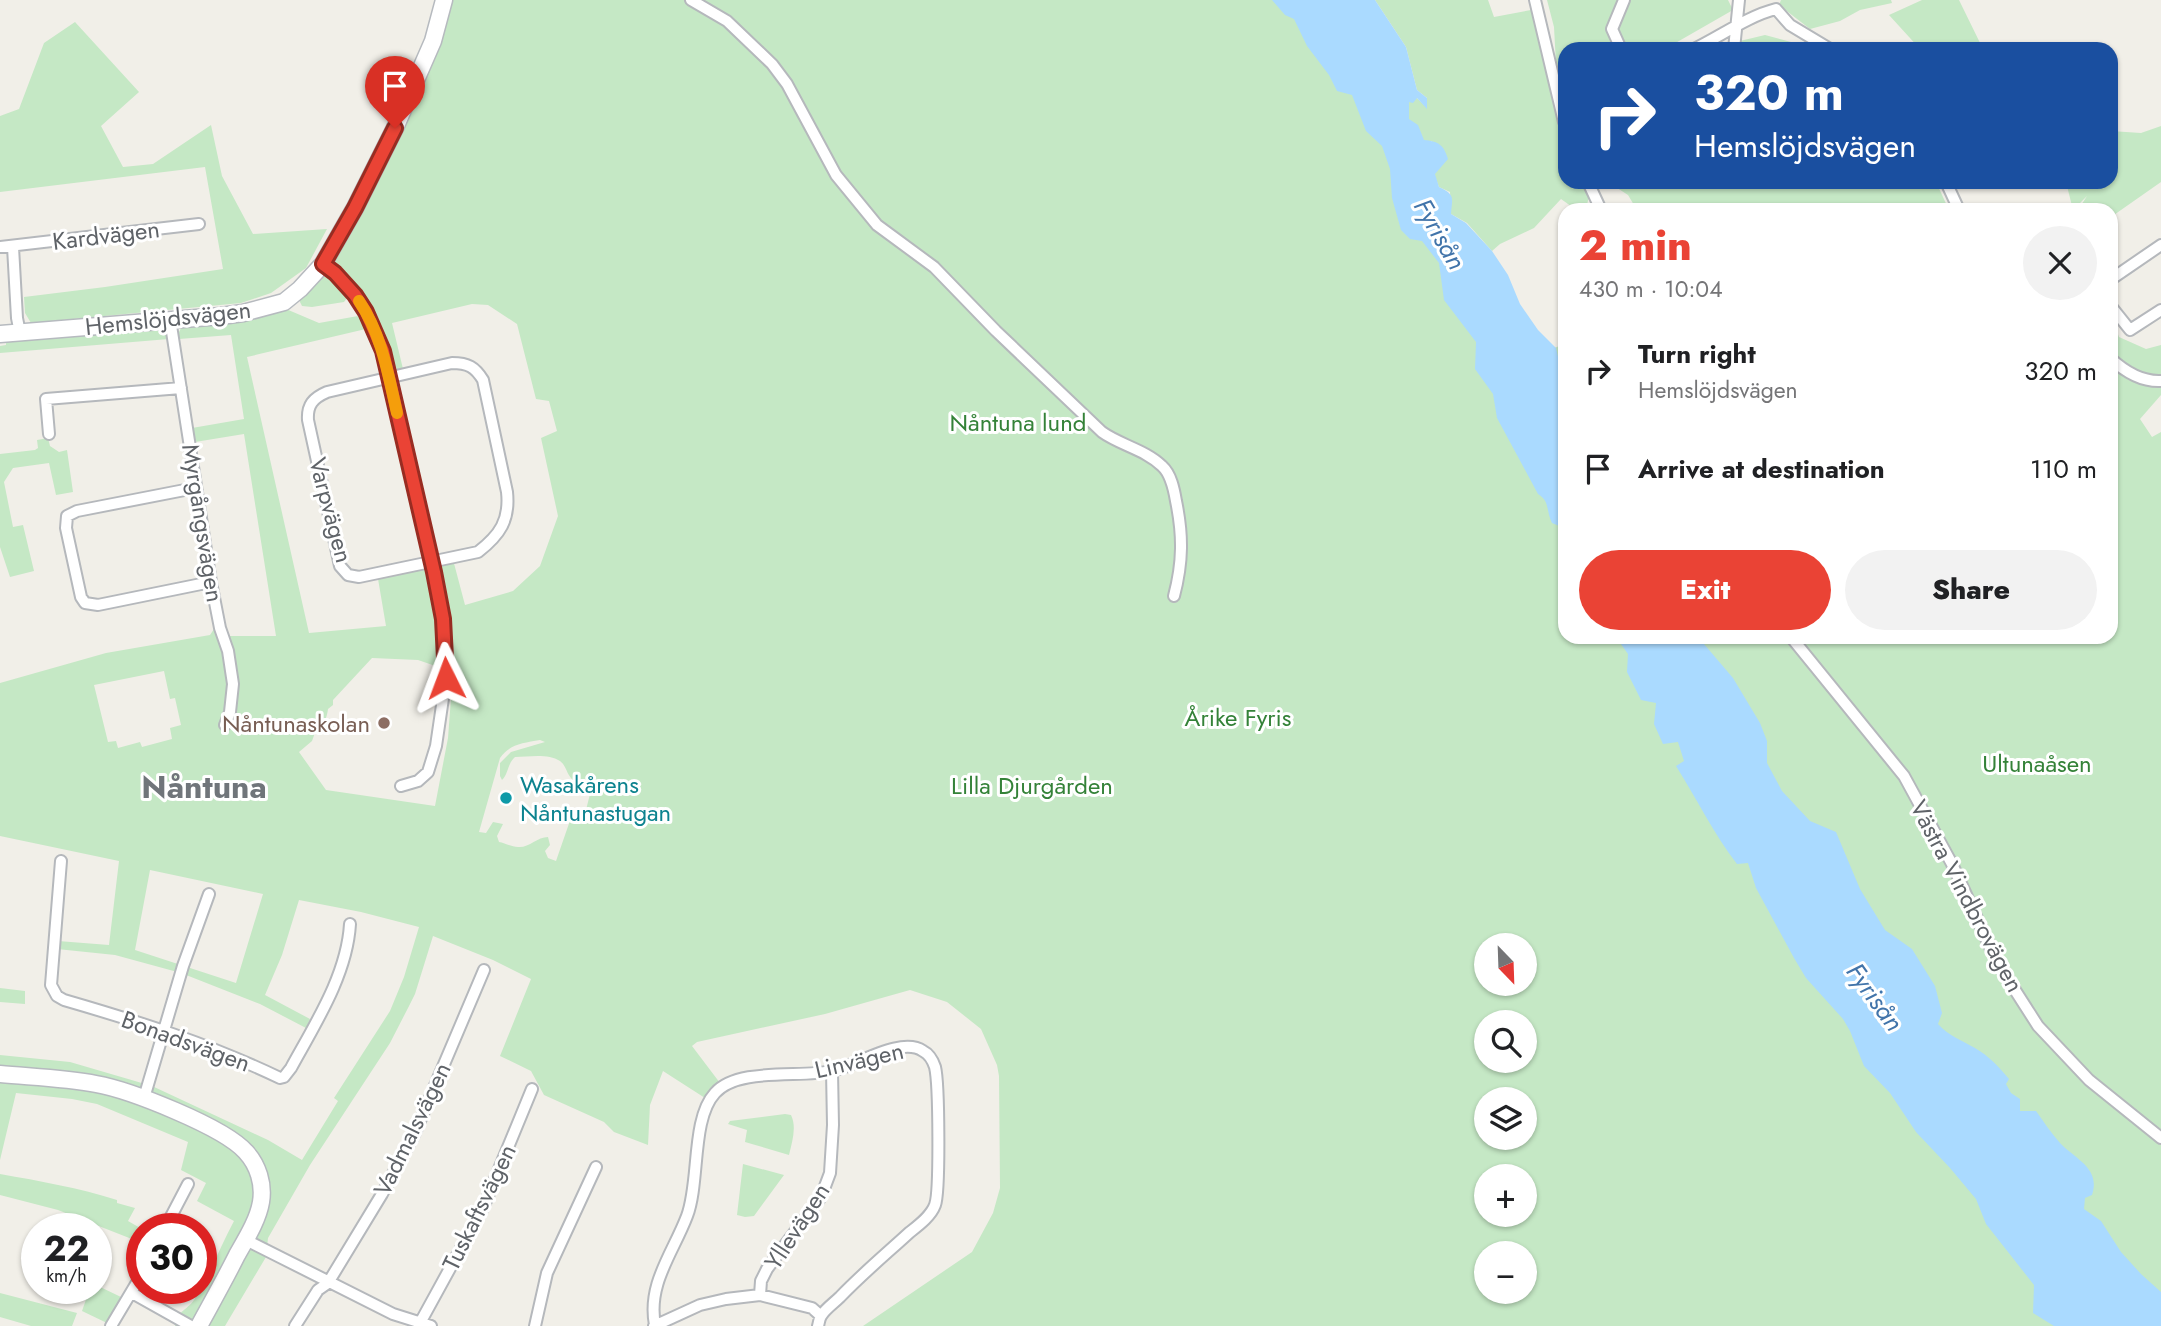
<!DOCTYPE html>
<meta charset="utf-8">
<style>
body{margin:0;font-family:Jost,sans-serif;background:#f2f2f2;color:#202124;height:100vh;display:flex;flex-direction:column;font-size:26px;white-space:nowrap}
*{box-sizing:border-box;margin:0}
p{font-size:23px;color:#757577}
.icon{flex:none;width:38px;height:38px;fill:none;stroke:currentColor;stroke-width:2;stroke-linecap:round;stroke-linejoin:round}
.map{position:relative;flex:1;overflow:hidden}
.drawer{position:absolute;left:1558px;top:203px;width:560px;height:441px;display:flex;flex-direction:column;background:#fff;border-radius:21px;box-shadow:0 2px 5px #0004}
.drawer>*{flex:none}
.hud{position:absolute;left:1558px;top:42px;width:560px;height:147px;border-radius:21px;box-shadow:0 2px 5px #0004;background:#1a4fa0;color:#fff;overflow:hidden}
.needle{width:46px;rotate:157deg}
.fabs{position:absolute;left:1474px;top:933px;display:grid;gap:14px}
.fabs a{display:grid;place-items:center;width:63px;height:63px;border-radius:50%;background:#fff;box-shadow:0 2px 5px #0004;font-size:35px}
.speed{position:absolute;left:21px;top:1213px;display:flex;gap:14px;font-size:35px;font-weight:700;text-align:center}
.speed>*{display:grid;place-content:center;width:91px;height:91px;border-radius:50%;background:#fff;box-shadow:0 2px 5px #0004;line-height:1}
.speed small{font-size:18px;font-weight:400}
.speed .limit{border:10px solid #d22;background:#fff;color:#111}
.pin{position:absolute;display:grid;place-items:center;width:60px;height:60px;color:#fff;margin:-72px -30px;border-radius:50% 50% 50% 0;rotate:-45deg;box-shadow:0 0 7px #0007}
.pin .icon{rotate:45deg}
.me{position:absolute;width:77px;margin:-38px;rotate:357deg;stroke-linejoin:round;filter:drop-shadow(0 0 5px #0008)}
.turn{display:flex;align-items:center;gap:24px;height:147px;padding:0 21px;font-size:32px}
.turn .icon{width:91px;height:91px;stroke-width:2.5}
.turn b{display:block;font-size:49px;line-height:60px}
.round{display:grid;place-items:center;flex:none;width:74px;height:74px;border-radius:37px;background:#f2f2f2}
.overview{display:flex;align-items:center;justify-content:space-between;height:119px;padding:0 21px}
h1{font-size:42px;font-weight:800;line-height:52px;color:#ea4335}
.cta{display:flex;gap:14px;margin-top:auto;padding:14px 21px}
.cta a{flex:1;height:80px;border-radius:42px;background:#ea4335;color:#fff;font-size:28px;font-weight:800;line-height:80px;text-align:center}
.cta a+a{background:#f2f2f2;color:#202124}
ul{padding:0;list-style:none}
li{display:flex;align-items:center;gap:21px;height:98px;padding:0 21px}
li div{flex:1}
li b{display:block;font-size:26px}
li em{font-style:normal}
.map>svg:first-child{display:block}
.green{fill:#c5e8c5;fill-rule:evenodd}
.water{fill:#aadaff}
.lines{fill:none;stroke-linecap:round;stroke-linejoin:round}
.street-casing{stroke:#b5b8bc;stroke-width:14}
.secondary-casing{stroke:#b6babf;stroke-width:19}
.street{stroke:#fff;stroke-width:10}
.secondary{stroke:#fff;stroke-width:16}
.route-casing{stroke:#982c22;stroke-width:18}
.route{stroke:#ea4335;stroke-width:12}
.slow{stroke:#f59e0b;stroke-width:12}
.education-dot{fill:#8d6e63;stroke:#fff;stroke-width:2.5}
.culture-dot{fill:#0f9aa8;stroke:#fff;stroke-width:2.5}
.labels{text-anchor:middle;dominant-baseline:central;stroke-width:6;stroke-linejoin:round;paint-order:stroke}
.street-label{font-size:24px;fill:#5f6368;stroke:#fff}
.park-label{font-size:24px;fill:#348238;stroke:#fff}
.education-label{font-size:24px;fill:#785e54;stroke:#fff;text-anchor:end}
.culture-label{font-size:24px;fill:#0d838f;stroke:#fff;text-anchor:start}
.water-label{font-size:26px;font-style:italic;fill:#4174aa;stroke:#fff}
.district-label{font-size:32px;font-weight:bold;fill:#70757a;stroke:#fff}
</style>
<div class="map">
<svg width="2161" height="1326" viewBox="0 0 2161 1326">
<rect width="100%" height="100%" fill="#f1efe8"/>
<path class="green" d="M450 0H1312L1511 366 1564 344V637H2110L2111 315 2119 337 2146 349 2161 345V395L2140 419 2152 437 2161 432V1326H863L972 1252 993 1213 1000 1188 999 1076 997 1065 981 1029 947 1002 910 990 825 1014 697 1042 692 1046 720 1083 705 1098 663 1071 650 1105 648 1145 614 1132 604 1122 544 1095 531 1071 500 1056 531 979 493 960 433 936 415 994 408 1008 390 1043 310 1165 268 1238 266 1257 225 1326H175C176 1312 187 1310 194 1300 209 1277 220 1247 234 1221L197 1201 206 1183 181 1170 188 1142 97 1104 72 1099 16 1093 0 1160V1055L70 1062 152 1086 268 1140 302 1160 338 1101 334 1098 390 1011 404 977 419 927 361 912 299 900 282 955 265 995 310 1019 306 1028 260 1004 181 973 115 955 57 949 58 941 109 945 119 861 0 836V683L106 653 210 635 216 626 225 629 230 636H276L244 434 195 442 192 428 244 419 231 335 179 339V332L182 326 286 309 319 323 358 316 365 319 370 328 247 357 309 633 386 626 376 567 451 552 465 605 513 591 540 566 558 516 541 438 557 431 549 401 536 399 517 324 488 305 472 304 392 323 403 369 399 370C385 362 386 343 381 330 372 303 349 288 335 265 333 252 361 213 369 199 403 136 431 69 450 0ZM372 658 418 660 453 672 448 738 435 806 326 790 299 752 312 741 316 730C324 727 327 717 328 709L333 705V700ZM164 671 170 699 175 698 181 725 170 728 172 739 142 747 140 742 118 748 116 741 108 742 94 685ZM540 740 545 742 511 752 500 763V776L502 780C509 773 507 764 515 757 528 757 548 753 560 761 569 768 565 779 582 785L587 782 590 794 585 814 573 812 556 861 548 858 545 851 550 845 548 837C537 837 529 848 518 847 512 847 505 843 499 842L497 836 503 824 493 822 486 833 479 832 500 758C510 744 523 743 540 740ZM150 870 263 894 236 983 135 950ZM1486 945H1524V984H1486ZM1486 1022H1524V1060H1486ZM1486 1099H1524V1138H1486ZM1486 1176H1524V1214H1486ZM1486 1253H1524V1292H1486Z
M1375 0H1488L1494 17 1531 10 1555 111 1564 135V182H1583L1589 196 1587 205 1575 209 1561 199 1534 228 1500 244 1492 251 1467 223 1451 214 1450 192 1439 187 1434 174 1432 141H1424L1408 119 1409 102 1416 97 1427 108V98L1417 90 1406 47Z
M1547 0H1728L1733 10 1665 49H1619L1607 30 1612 49H1564V105L1556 64 1554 27Z
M1781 0H1891L1892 3 1860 10 1840 21 1810 29 1779 5Z
M1922 0H1959L1983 49H1920L1889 15Z
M75 22 139 92 101 126 123 167 153 164 211 125 222 176 253 234 327 229 306 268 271 293 241 303 31 323 25 313 24 297 105 287 223 269 205 167 0 192V116L19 109 44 43Z
M1765 35 1817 49H1714L1719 46Z
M2161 126V182L2111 217 2110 210H2078L2087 196 2073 210 2066 182H2110L2111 131 2141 133Z
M1608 182H1936L1949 210H1637L1628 195Z
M327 276C336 280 346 288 347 298L344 302 312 307 302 306 300 302V297L321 278Z
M163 328 168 332 169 339 0 353V346L6 345V340Z
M48 438 50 446 59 452 67 450 73 492 56 495 49 463 13 468 4 482 13 527 23 525 34 571 10 577 0 547V454L35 450 38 448 37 440Z
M0 988 25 991V1004L0 1002Z
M785 1114 791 1115C797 1127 792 1142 789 1155L745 1142 747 1130 728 1124 730 1121Z
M743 1164 784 1175 754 1216 745 1217 737 1215Z
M0 1174C40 1181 79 1188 117 1200V1203L135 1208 128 1221 142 1229V1243L58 1210 0 1195Z
M96 1285 121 1297 107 1323 82 1311 90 1288H96Z
M0 1293 77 1313 72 1326H31L0 1317Z"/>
<path class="water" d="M1272 0H1375L1406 47 1417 90 1427 98V109L1417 98 1413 103 1409 102V119L1418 125 1424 140C1438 141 1444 145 1448 159L1435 174 1439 187C1456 195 1452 198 1451 214L1466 223 1492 251 1508 275 1520 304 1538 330 1556 348 1564 383V528L1552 523C1546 511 1550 501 1538 494L1497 418 1493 394 1475 369 1476 342 1444 300 1439 263 1422 241 1410 239 1401 230 1392 198 1390 169 1382 146 1366 131 1352 95 1337 91 1329 75 1307 46 1294 19 1285 15Z
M1616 637H1698L1733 678 1760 723 1767 741V763L1782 791 1810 821 1836 832 1860 889 1885 930 1912 949 1935 986 1942 1013 1938 1024C1949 1036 1961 1040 1975 1048 1989 1056 1999 1067 2009 1079L2006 1084 2011 1093 2020 1099V1111H2036C2044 1122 2051 1133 2060 1143 2075 1159 2101 1168 2092 1195L2085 1198 2084 1209 2101 1221 2121 1252 2141 1274 2161 1292V1326H2054L2033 1313 2034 1285 1986 1224 1976 1199 1950 1168 1916 1132 1890 1093 1864 1066 1850 1031 1843 1019 1806 978 1794 958 1756 888 1748 863 1737 864C1713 833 1697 799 1676 766L1684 761 1678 742 1663 744 1654 724 1656 703 1641 700 1627 672 1628 654Z"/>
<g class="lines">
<g class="street-casing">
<path id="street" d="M691 0 727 21 772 64 787 84 836 175 877 225 934 267 996 331 1102 432C1120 445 1146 450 1162 466 1171 474 1174 489 1176 501 1183 535 1183 562 1174 596
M1535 0 1564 122
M1621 49 1612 29 1624 0
M1694 49C1721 36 1748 16 1776 9L1790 25 1830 49
M1734 49 1739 0
M1588 182 1601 210
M1946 182 1959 210
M0 247 199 224
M13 247 17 318 20 333
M323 264 335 273 355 295 366 312 383 351 434 572 443 619 446 678 436 746 428 772 418 781 401 786
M2110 280 2161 245
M2110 305 2130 330 2161 310
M170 319 211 582 220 628 228 651 233 684 230 712 225 725
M2110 358C2124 371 2141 382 2161 381
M452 363C468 363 475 367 483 380L507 492C510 520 500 535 478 552L359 577 348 575 340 566 308 420C307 405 313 398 327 392Z
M49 434 46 399 181 388
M195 488 77 511 67 516 66 528 81 597 85 603 98 605 211 582
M1791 637 1904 776 1952 864 1997 962 2038 1026 2089 1080 2161 1138
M61 861 51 985 57 996 64 1000C140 1022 209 1044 280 1078L284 1077 291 1068C315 1024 347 975 350 924
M144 1098 183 966 209 894
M165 1228 188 1184
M246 1240 393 1314 431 1326
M132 1293 191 1326
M760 1295 761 1281 767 1269 821 1197 830 1173 833 1125 832 1071
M420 1323 483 1208 532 1089
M655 1325C647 1284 673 1253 687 1216 700 1182 691 1119 715 1093 738 1067 800 1078 832 1071 856 1066 901 1036 923 1051 929 1054 933 1061 935 1067 939 1083 940 1192 935 1205 931 1216 919 1225 910 1232 886 1254 862 1274 840 1297 834 1303 825 1309 821 1316 819 1319 819 1323 818 1326
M111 1326 142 1274
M295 1326 318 1290 328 1283 382 1194 414 1135 484 970
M535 1326 547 1273 596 1167
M654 1326 700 1305 726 1299 760 1295 812 1308 821 1316"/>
</g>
<g class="secondary-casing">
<path id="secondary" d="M0 334 221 316 243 313 284 302 300 289 323 264 355 208 395 128 433 41 444 0
M0 1074C32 1077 65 1078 96 1084 130 1090 224 1127 246 1152 258 1165 264 1184 261 1202 258 1220 246 1239 237 1255 225 1279 212 1302 199 1326"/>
</g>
<use href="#street" class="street"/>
<use href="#secondary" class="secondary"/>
</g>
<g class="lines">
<g class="route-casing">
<path id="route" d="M395 128 355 208 323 264 335 273 355 295 366 312 383 351 434 572 443 619 446 678"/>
</g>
<use href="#route" class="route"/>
<path class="slow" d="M359 301C382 335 388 374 397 413"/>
</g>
<circle class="education-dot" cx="384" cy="723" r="7"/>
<circle class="culture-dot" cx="506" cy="798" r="7"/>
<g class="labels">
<g class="street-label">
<text transform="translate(106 235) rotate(-7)">Kardvägen</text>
<text transform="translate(168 318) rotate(-6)">Hemslöjdsvägen</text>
<text transform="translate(331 510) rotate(75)">Varpvägen</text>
<text transform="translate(203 523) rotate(81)">Myrgångsvägen</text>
<text transform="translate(1967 896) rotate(62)">Västra Vindbrovägen</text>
<text transform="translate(186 1041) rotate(20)">Bonadsvägen</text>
<text transform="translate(859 1060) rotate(-13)">Linvägen</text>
<text transform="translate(412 1129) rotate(-64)">Vadmalsvägen</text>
<text transform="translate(479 1207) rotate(-64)">Tuskaftsvägen</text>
<text transform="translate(797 1226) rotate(-57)">Yllevägen</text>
</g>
<g class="park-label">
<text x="1018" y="422">Nåntuna lund</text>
<text x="1238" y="717">Årike Fyris</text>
<text x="2037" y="763">Ultunaåsen</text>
<text x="1032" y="785">Lilla Djurgården</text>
</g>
<g class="education-label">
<text x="370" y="723">Nåntunaskolan</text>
</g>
<g class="culture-label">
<text x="520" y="784">Wasakårens<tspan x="520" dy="28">Nåntunastugan</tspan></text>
</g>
<g class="water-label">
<text transform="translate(1440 234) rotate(60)">Fyrisån</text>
<text transform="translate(1875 997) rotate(54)">Fyrisån</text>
</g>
<g class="district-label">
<text x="204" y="787">Nåntuna</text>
</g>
</g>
</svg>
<div class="fabs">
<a><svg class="needle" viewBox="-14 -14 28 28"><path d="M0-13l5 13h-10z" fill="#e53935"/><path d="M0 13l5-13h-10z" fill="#757577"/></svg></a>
<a><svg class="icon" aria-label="search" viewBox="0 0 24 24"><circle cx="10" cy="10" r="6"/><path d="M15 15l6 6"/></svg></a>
<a><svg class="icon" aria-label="layers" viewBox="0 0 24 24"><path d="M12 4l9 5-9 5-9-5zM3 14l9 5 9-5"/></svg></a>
<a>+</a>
<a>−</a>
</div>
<div class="speed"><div>22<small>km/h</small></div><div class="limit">30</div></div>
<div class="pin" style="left:395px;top:128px;background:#d93025"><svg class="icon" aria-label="arrive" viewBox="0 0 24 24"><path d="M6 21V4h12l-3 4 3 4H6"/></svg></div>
<svg class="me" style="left:446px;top:678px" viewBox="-20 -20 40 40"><path d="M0-17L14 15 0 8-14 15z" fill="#ea4335" stroke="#fff" stroke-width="4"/></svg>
<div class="hud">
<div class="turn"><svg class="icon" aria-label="right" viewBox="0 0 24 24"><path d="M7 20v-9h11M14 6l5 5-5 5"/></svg><div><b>320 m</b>Hemslöjdsvägen</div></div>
</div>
<section class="drawer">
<div class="overview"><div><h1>2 min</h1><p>430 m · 10:04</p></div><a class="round"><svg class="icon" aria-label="close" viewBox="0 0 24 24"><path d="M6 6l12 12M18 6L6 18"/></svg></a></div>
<ul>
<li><svg class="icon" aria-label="right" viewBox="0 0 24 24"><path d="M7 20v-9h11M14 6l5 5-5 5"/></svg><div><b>Turn right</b><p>Hemslöjdsvägen</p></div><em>320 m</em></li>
<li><svg class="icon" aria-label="arrive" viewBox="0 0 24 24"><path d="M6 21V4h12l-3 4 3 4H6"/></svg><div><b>Arrive at destination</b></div><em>110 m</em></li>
</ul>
<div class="cta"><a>Exit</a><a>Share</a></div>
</section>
</div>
